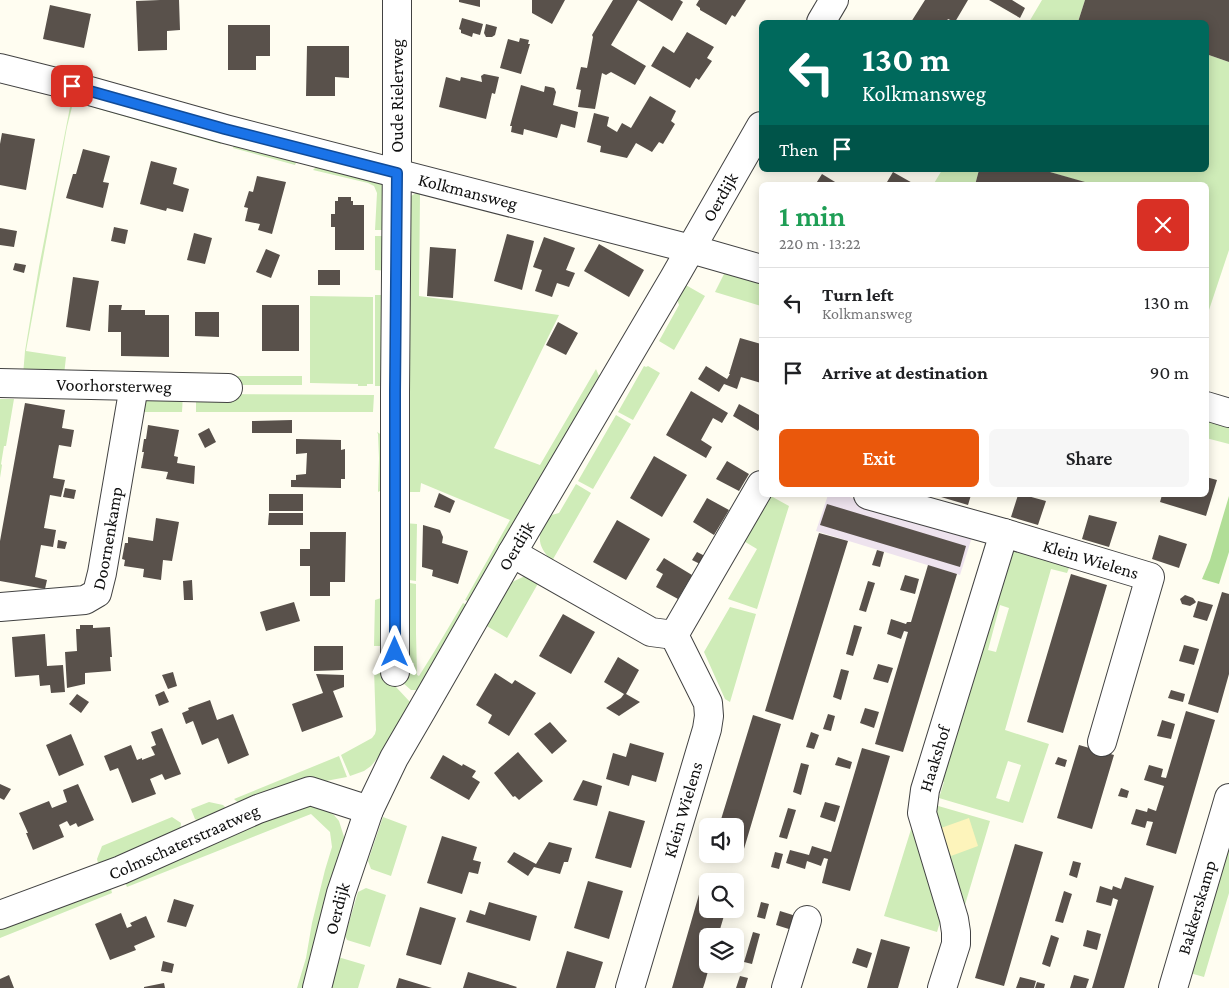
<!DOCTYPE html>
<meta charset="utf-8">
<style>
body{margin:0;font-family:"Crimson Pro",serif;background:#f6f6f6;color:#202124;height:100vh;display:flex;flex-direction:column;font-size:19px;white-space:nowrap}
*{box-sizing:border-box;margin:0}
p{font-size:16px;color:#757577}
.icon{flex:none;width:28px;height:28px;fill:none;stroke:currentColor;stroke-width:2;stroke-linecap:round;stroke-linejoin:round}
.map{position:relative;flex:1;overflow:hidden}
.details{position:absolute;left:759px;top:182px;width:450px;height:315px;display:flex;flex-direction:column;background:#fff;border-radius:8px;box-shadow:0 2px 12px #0003}
.details>*{flex:none}
.banner{position:absolute;left:759px;top:20px;width:450px;height:152px;border-radius:8px;box-shadow:0 2px 12px #0003;background:#00695c;color:#fff;overflow:hidden}
.fabs{position:absolute;left:699px;top:818px;display:grid;gap:10px}
.fabs a{display:grid;place-items:center;width:45px;height:45px;border-radius:8px;background:#fff;box-shadow:0 2px 12px #0003;font-size:25px}
.pin{position:absolute;display:grid;place-items:center;width:42px;height:42px;color:#fff;margin:-21px;border-radius:10px;box-shadow:0 2px 8px #0006}
.me{position:absolute;width:55px;margin:-28px;rotate:0deg;stroke-linejoin:round;filter:drop-shadow(0 0 4px #0008)}
.turn{display:flex;align-items:center;gap:18px;height:105px;padding:0 20px;font-size:22px}
.turn .icon{width:65px;height:65px;stroke-width:2.5}
.turn b{display:block;font-size:35px;line-height:42px}
.then{display:flex;align-items:center;height:48px;padding:0 20px;background:#0003;gap:10px;font-size:19px}
.round{display:grid;place-items:center;flex:none;width:52px;height:52px;border-radius:8px;background:#f6f6f6}
.headline{display:flex;align-items:center;justify-content:space-between;height:85px;padding:0 20px}
h1{font-size:30px;font-weight:600;line-height:38px;color:#1e9e55}
.button{display:flex;gap:10px;margin-top:auto;padding:10px 20px}
.button a{flex:1;height:58px;border-radius:8px;background:#ea580c;color:#fff;font-size:20px;font-weight:600;line-height:58px;text-align:center}
.button a+a{background:#f6f6f6;color:#202124}
ul{padding:0;list-style:none}
li{display:flex;align-items:center;gap:15px;height:70px;padding:0 20px;border-top:1px solid #e0e0e0}
li div{flex:1}
li b{display:block;font-size:19px}
li em{font-style:normal}
.map>svg:first-child{display:block}
.industrial{fill:#eee3ee}
.green{fill:#cfecb8;fill-rule:evenodd}
.forest{fill:#b1de97}
.sand{fill:#fdf4bb}
.building{fill:#59514b}
.lines{fill:none;stroke-linecap:round;stroke-linejoin:round}
.minor-casing{stroke:#424242;stroke-width:30}
.minor{stroke:#fff;stroke-width:28}
.route-casing{stroke:#114b97;stroke-width:12}
.route{stroke:#1a73e8;stroke-width:9}
.labels{text-anchor:middle;dominant-baseline:central;stroke-width:5;stroke-linejoin:round;paint-order:stroke}
.street-label{font-size:18px;fill:#0f0f0f;stroke:#fff}
</style>
<div class="map">
<svg width="1229" height="988" viewBox="0 0 1229 988">
<rect width="100%" height="100%" fill="#fffdf1"/>
<path class="industrial" d="M828 495H843L973 534 960 575 816 531Z"/>
<path class="green" d="M1042 0H1085L1078 22H1029Z
M1206 54 1229 62V250L1206 319V185H1094L1043 170H1206Z
M71 102 73 103 67 127 26 351 66 357 64 375H23L25 351 39 267Z
M97 102 220 139 221 144 95 108Z
M234 145 299 156 295 165 233 148Z
M321 162 385 184 390 230H375L377 193 374 186 368 183 313 170Z
M942 170H979L975 185H933Z
M423 189 422 193 420 195 419 296 559 315 494 448 540 465 596 369 599 376 469 602 465 600 510 520 421 483 420 492H404L407 202 411 196Z
M375 236H390V271L375 270Z
M727 268 761 280V306L715 292Z
M684 284 705 296 674 350 659 341 679 305 677 299Z
M375 295H389L384 386H375Z
M310 296 373 297V384H367V386H358V384L310 383Z
M644 366 646 367 648 366 660 373 633 420 618 412Z
M227 376H302V385H230Z
M183 394 182 412H138L145 400 153 395Z
M196 394 374 395 373 412H196Z
M0 399H14L6 446H4L1 464 2 465 0 478Z
M1206 412 1229 419V444L1206 438Z
M616 415 631 424 593 489 578 481Z
M377 432 387 438 382 490 378 492 379 458 378 434Z
M576 484 591 493 552 561C536 545 537 535 548 516L559 513Z
M769 495 789 506 757 609 728 599 757 549 742 540Z
M404 523 417 524 416 581 403 579Z
M1014 546 1071 563 1067 573 1051 569 1005 730 1049 744 1023 823 939 798 944 782 935 779ZM1000 605 1009 608 996 652 988 650ZM1008 761 1021 765 1009 802 996 798Z
M525 576 540 580 507 638 485 625 510 583Z
M403 582 416 584V633L417 675 419 676 434 652 463 603 467 605 418 690H411L403 683 400 671 414 670V663H403Z
M381 598 387 646H374L375 600Z
M730 607 756 614 730 702 725 699 704 652Z
M374 669H387L396 687 411 703 381 754 371 766 364 771 350 776 341 755 372 738 375 734 376 730Z
M339 756 347 777 294 787 243 807 234 799Z
M209 802 223 805 225 807 223 815 202 823 195 819 191 809Z
M928 803 990 821 961 918Z
M300 805 320 806 334 815 339 821 345 840 307 988H297L306 958 312 923 325 870 332 847 330 832 311 814 127 887 122 876Z
M172 817 181 823 180 832 101 864 98 863 97 859 102 846Z
M383 817 407 826 391 876 371 869 368 861Z
M913 823 941 919 937 932 884 916Z
M1229 842V893L1204 977 1190 973Z
M100 885 111 889 112 893 0 938V925Z
M366 888 386 895 370 947 347 940 345 936 358 892Z
M338 957 365 965 358 988H328Z"/>
<path class="forest" d="M1229 496V552L1219 584 1202 579 1210 560Z"/>
<path class="sand" d="M969 818 978 846 951 856 941 828Z"/>
<path class="building" d="M160 0H179L180 30 167 31V50L138 51 136 1Z
M459 0H480V7L459 2Z
M532 0H565L552 24 532 13Z
M613 0H680L683 2 672 21 638 0 611 45 646 66 635 85 611 72 606 75 602 73 595 109 578 107 581 90 576 89 581 67 587 68 593 37 592 35Z
M699 0H746L735 17 732 15 726 25 700 10V8L696 5Z
M925 0H968L955 22 948 19 946 22H911Z
M989 0H1012L1025 8 1020 18Z
M1085 0H1229V62L1206 54V22H1078Z
M50 5 91 14 84 48 43 39Z
M462 18 483 24 480 35 473 33 472 37 461 33V30L459 29Z
M486 24 497 27 495 35 492 37H486L484 33Z
M228 25H270V56H256V70H228Z
M687 32 714 47 707 58 712 61 699 80 696 78 690 88 651 66 663 46 674 53Z
M520 38 529 40 528 44H530L521 74 500 68 508 39 519 42Z
M307 46H349V78L335 77V96H306Z
M484 74 499 77 495 94 492 93 486 119 439 107 446 77 460 81 461 77 482 82 481 76Z
M521 85 544 92 545 86 554 88 556 92 553 105 578 112 575 128 561 124 557 138 524 129 523 135 511 132 512 126H510Z
M650 96 676 111 671 121 675 124 663 144 659 142 652 152 636 143 627 158 600 152 601 146 587 142 594 113 609 117 607 126 617 132 622 123 631 128Z
M2 133 35 139 26 190 0 185V144Z
M83 149 110 156 103 182 109 183 103 208 66 198 73 174H76Z
M151 161 177 168 173 184 189 189 183 212 167 208 166 211 140 204Z
M979 170H1043L1092 184 975 185Z
M893 172 916 185H892L887 182Z
M822 174 840 185H815Z
M257 176 286 182 272 234 258 230 260 224 245 221 248 208 244 207 249 191 253 192Z
M338 197H351V201H353V205H364V250H335V227H331V214H335V201H338Z
M114 227 128 230 125 244 111 241Z
M0 228 17 231 14 247 0 245Z
M194 233 212 238 205 264 187 260Z
M507 234 534 241 522 290 494 281Z
M544 237 575 248 566 270 575 273 569 287 557 283 552 297 535 291 542 270 533 267Z
M599 244 644 270 629 297 584 271Z
M430 247 456 249 453 298 427 296Z
M266 249 280 255 271 278 256 272Z
M15 263 26 265 24 273 13 270Z
M318 270H340V285H318Z
M73 277 99 281 90 331 66 327Z
M109 305H122L121 310H145V315H169V357L121 356V332H108Z
M262 305H299V351H262Z
M195 312H219V337L195 336Z
M558 322 578 333 566 355 546 345Z
M740 338 761 344V383L741 377 737 389 724 384 719 392 698 379 706 366 727 379 730 374H729Z
M691 391 728 413 722 423 713 418 701 440 712 447 706 458 666 435Z
M25 403 65 410 62 428 74 430 71 447 59 445 56 461 53 478 65 480 61 497 50 495 44 528 56 530 53 547 41 545 35 577 47 580 45 589 0 581V541Z
M739 404 761 416V425L758 431 733 416Z
M292 420V433H252V421Z
M148 425 179 430 174 456 178 457 177 463 195 466 194 484 166 479 168 472 141 468 144 452H142L144 439H146Z
M209 428 216 442 205 448 198 434Z
M296 439 341 440V450L345 449V479H341V488L291 487V480H296V475L306 474 307 453 296 454Z
M654 456 687 475 662 517 630 498Z
M727 461 749 474 739 491 716 479Z
M1206 477 1217 480 1206 516 1160 502 1162 495H1206Z
M65 488 76 490 74 499 63 497Z
M439 493 455 501 450 513 434 507Z
M269 494H303V511H269Z
M941 495H971L968 505 941 497Z
M1018 495H1024L1046 501 1038 525 1011 517Z
M707 498 729 510 714 535 693 522Z
M827 504 966 546 960 567 820 525Z
M269 513H303V525H268Z
M1089 515 1117 522 1109 547 1082 539Z
M156 518 179 522 172 561 163 560 161 580 143 577 144 569 124 566 125 560 122 559 125 543H128V537L153 541Z
M617 520 650 539 626 580 593 562Z
M423 525 440 530 443 537 442 543 468 551 458 584 432 576 433 570 422 567Z
M310 532H346L345 582H330V596H310V566H300V549H310Z
M819 533 848 541 793 720 765 711Z
M1159 535 1187 544 1179 568 1152 559Z
M58 540 67 542 65 549 57 548Z
M877 550 884 552 880 567 872 565Z
M697 552 707 557 702 565 692 560Z
M664 558 692 575 678 599 656 587 663 574 656 570Z
M928 565 957 574 903 752 875 744 908 632 904 631 901 639 887 634 891 619 906 624 907 622H911Z
M1071 574 1107 585 1063 733 1027 722Z
M905 575 919 579 915 594 900 590Z
M192 580 193 600H184L183 581Z
M868 581 875 583 866 612 859 610Z
M1222 592 1229 594V674L1218 713 1188 704Z
M1185 595 1193 598 1196 602 1195 603 1190 606 1182 604 1180 599Z
M1198 601 1213 605 1207 621 1193 617Z
M294 602 300 621 266 631 260 612Z
M563 614 595 632 571 674 539 656Z
M80 625H93V628L110 627 112 657H110L111 671 85 673V684L67 688 65 652 77 651 76 629H80Z
M854 625 862 627 853 656 846 654Z
M45 634 47 666 63 665 65 692 51 693 50 685 40 686 39 675 15 677 12 637Z
M1184 645 1199 649 1194 665 1179 661Z
M314 646H343V670L314 671Z
M618 657 639 670 626 694 640 702 619 716 606 708 621 698 624 694 604 682Z
M878 664 893 668 888 683 873 679Z
M841 669 849 671 841 700 833 697Z
M173 672 177 686 168 689 162 675Z
M495 673 512 684 515 680 536 693 509 736 488 723 492 715 476 705Z
M316 674 344 675V687L333 691 343 717 302 732 292 704 323 693Z
M1171 690 1185 694 1183 702 1168 698Z
M164 691 169 702 159 706 155 695Z
M77 694 89 702 81 713 69 704Z
M210 700 217 720 233 714 249 755 228 764 218 738 202 745 193 721 186 724 182 713 189 710 188 708Z
M865 708 879 712 874 728 860 723Z
M1186 711 1215 720 1176 854 1146 845 1153 822 1147 821 1145 828 1131 824 1136 809 1147 812 1148 808 1156 811 1164 786 1144 780 1149 765 1163 769 1161 777 1166 778Z
M828 714 835 716 831 731 823 729Z
M753 715 781 724 741 859 726 854H735V826H719Z
M1162 720 1175 724 1171 739 1157 736Z
M550 722 567 741 552 754 534 734Z
M162 728 181 774 165 780 162 774 150 779 156 794 132 803 118 768 110 771 104 756 131 745 137 760 142 758V760L155 755 151 747 156 745 151 732Z
M811 732 819 735 814 749 806 747Z
M71 734 84 765 59 776 46 745Z
M630 743 664 753 656 782 632 775 629 786 606 779 613 753 626 757Z
M1079 745 1114 755 1092 829 1057 818Z
M862 748 890 756 850 891 822 883 828 859 824 858 821 866 807 861 805 869 786 863 790 850 809 855 812 846 831 852Z
M518 752 543 781 519 800 515 796 513 797 494 773Z
M443 755 462 766 463 764 476 771 472 777 480 782 469 800 430 778Z
M838 757 852 762 850 769 835 765Z
M1058 757 1067 760 1065 767 1055 764Z
M801 763 809 765 801 795 793 792Z
M583 780 602 786 597 806 573 800Z
M0 784 11 789 4 800 0 798Z
M78 784 94 820 78 827 76 823 70 826 67 821 59 825 64 837 33 850 26 833H28L19 813 49 801 52 808 67 802 63 790Z
M1121 788 1129 791 1127 798 1118 796Z
M825 802 840 806 835 822 820 817Z
M788 808 796 810 787 839 779 837Z
M609 811 645 821 631 868 595 858Z
M442 836 477 847 473 860 481 862 478 874 469 872 462 894 427 883Z
M549 842 572 848 568 862H564L560 874 534 867 528 876 507 862 514 852 536 864Z
M1015 844 1043 852 1004 986 975 978Z
M775 852 783 854 779 869 771 867Z
M1073 861 1081 863 1077 878 1069 875Z
M1125 877 1154 886 1124 988H1092L1118 900 1113 898 1111 906 1096 902 1100 886 1112 890 1113 886 1121 889Z
M588 881 623 891 609 939 574 928Z
M702 884 708 886V909H726L718 936H708V964H710L705 982 703 988H672Z
M1064 891 1072 894 1063 923 1055 921Z
M174 899 194 905 186 927 167 922Z
M489 902 537 916 530 941 466 922 470 910 485 915Z
M761 902 769 904 765 919 757 917Z
M420 907 456 918 441 965 406 955Z
M780 911 796 916 792 930 776 925Z
M121 913 127 928 132 926 130 923 146 916 155 937 134 946 136 950 110 960 95 924Z
M1087 930 1101 934 1097 950 1083 946Z
M753 932 760 934 752 964 744 962Z
M1051 935 1059 938 1050 967 1042 964Z
M881 939 910 947 898 988H867Z
M857 948 872 953 867 968 852 963Z
M567 951 603 962 595 988H556Z
M163 961 174 964 172 973 161 971Z
M468 972 517 987 516 988H463Z
M9 975 14 988H0V979Z
M1074 975 1089 979 1086 988H1070Z
M740 976 748 978 745 988H736Z
M1020 977 1036 981 1034 988H1016Z
M399 978 432 988H396Z
M1037 982 1045 984 1044 988H1035Z
M164 983 165 988H144V987Z"/>
<g class="lines">
<g class="minor-casing">
<g id="minor">
<path d="M821 22 834 0"/>
<path id="s1" d="M0 68 72 86 225 129 691 249 761 269"/>
<path id="s2" d="M0 383 228 388"/>
<path d="M1206 406 1229 413"/>
<path id="s3" d="M868 495 1004 533 1150 577 1102 742"/>
<path d="M512 553 651 632 674 635"/>
<path id="s4" d="M0 607 85 600 97 593 102 573 134 386"/>
<path d="M674 635 761 485"/>
<path d="M395 672V392L397 156V0"/>
<path id="s5" d="M0 915 121 870 258 809 310 791 369 810"/>
<path id="s6" d="M317 988 341 893 369 810 394 758 422 710 512 553 674 278 761 126"/>
<path id="s7" d="M630 988 707 729 709 716 708 703 674 635"/>
<path d="M786 988 807 920"/>
<path id="s8" d="M942 988 956 944V932L954 919 922 813 925 790 1004 533"/>
<path id="s9" d="M1173 988 1229 798"/>
</g>
</g>
<use href="#minor" class="minor"/>
</g>
<g class="lines">
<g class="route-casing">
<path id="route" d="M72 86 225 129 397 173 395 392V652"/>
</g>
<use href="#route" class="route"/>
</g>
<g class="labels">
<g class="street-label">
<text transform="translate(397 96) rotate(-90)">Oude Rielerweg</text>
<text stroke="none"><textPath href="#s1" startOffset="484">Kolkmansweg</textPath></text>
<text stroke="none"><textPath href="#s6" startOffset="892">Oerdijk</textPath></text>
<text stroke="none"><textPath href="#s2" startOffset="114">Voorhorsterweg</textPath></text>
<text stroke="none"><textPath href="#s4" startOffset="155">Doornenkamp</textPath></text>
<text stroke="none"><textPath href="#s6" startOffset="488">Oerdijk</textPath></text>
<text stroke="none"><textPath href="#s3" startOffset="232">Klein Wielens</textPath></text>
<text stroke="none"><textPath href="#s8" startOffset="238">Haakshof</textPath></text>
<text stroke="none"><textPath href="#s7" startOffset="186">Klein Wielens</textPath></text>
<text stroke="none"><textPath href="#s5" startOffset="198">Colmschaterstraatweg</textPath></text>
<text stroke="none"><textPath href="#s9" startOffset="84">Bakkerskamp</textPath></text>
<text stroke="none"><textPath href="#s6" startOffset="82">Oerdijk</textPath></text>
</g>
</g>
</svg>
<div class="fabs">
<a><svg class="icon" aria-label="sound" viewBox="0 0 24 24"><path d="M4 9h4l5-4v14l-5-4H4zM17 9q2 3 0 6"/></svg></a>
<a><svg class="icon" aria-label="search" viewBox="0 0 24 24"><circle cx="10" cy="10" r="6"/><path d="M15 15l6 6"/></svg></a>
<a><svg class="icon" aria-label="layers" viewBox="0 0 24 24"><path d="M12 4l9 5-9 5-9-5zM3 14l9 5 9-5"/></svg></a>
</div>
<div class="pin" style="left:72px;top:86px;background:#d93025"><svg class="icon" aria-label="arrive" viewBox="0 0 24 24"><path d="M6 21V4h12l-3 4 3 4H6"/></svg></div>
<svg class="me" style="left:395px;top:652px" viewBox="-20 -20 40 40"><path d="M0-17L14 15 0 8-14 15z" fill="#1a73e8" stroke="#fff" stroke-width="4"/></svg>
<div class="banner">
<div class="turn"><svg class="icon" aria-label="left" viewBox="0 0 24 24"><path d="M17 20v-9H6M10 6l-5 5 5 5"/></svg><div><b>130 m</b>Kolkmansweg</div></div>
<div class="then">Then<svg class="icon" aria-label="arrive" viewBox="0 0 24 24"><path d="M6 21V4h12l-3 4 3 4H6"/></svg></div>
</div>
<section class="details">
<div class="headline"><div><h1>1 min</h1><p>220 m · 13:22</p></div><a class="round" style="background:#d93025;color:#fff"><svg class="icon" aria-label="close" viewBox="0 0 24 24"><path d="M6 6l12 12M18 6L6 18"/></svg></a></div>
<ul>
<li><svg class="icon" aria-label="left" viewBox="0 0 24 24"><path d="M17 20v-9H6M10 6l-5 5 5 5"/></svg><div><b>Turn left</b><p>Kolkmansweg</p></div><em>130 m</em></li>
<li><svg class="icon" aria-label="arrive" viewBox="0 0 24 24"><path d="M6 21V4h12l-3 4 3 4H6"/></svg><div><b>Arrive at destination</b></div><em>90 m</em></li>
</ul>
<div class="button"><a>Exit</a><a>Share</a></div>
</section>
</div>
